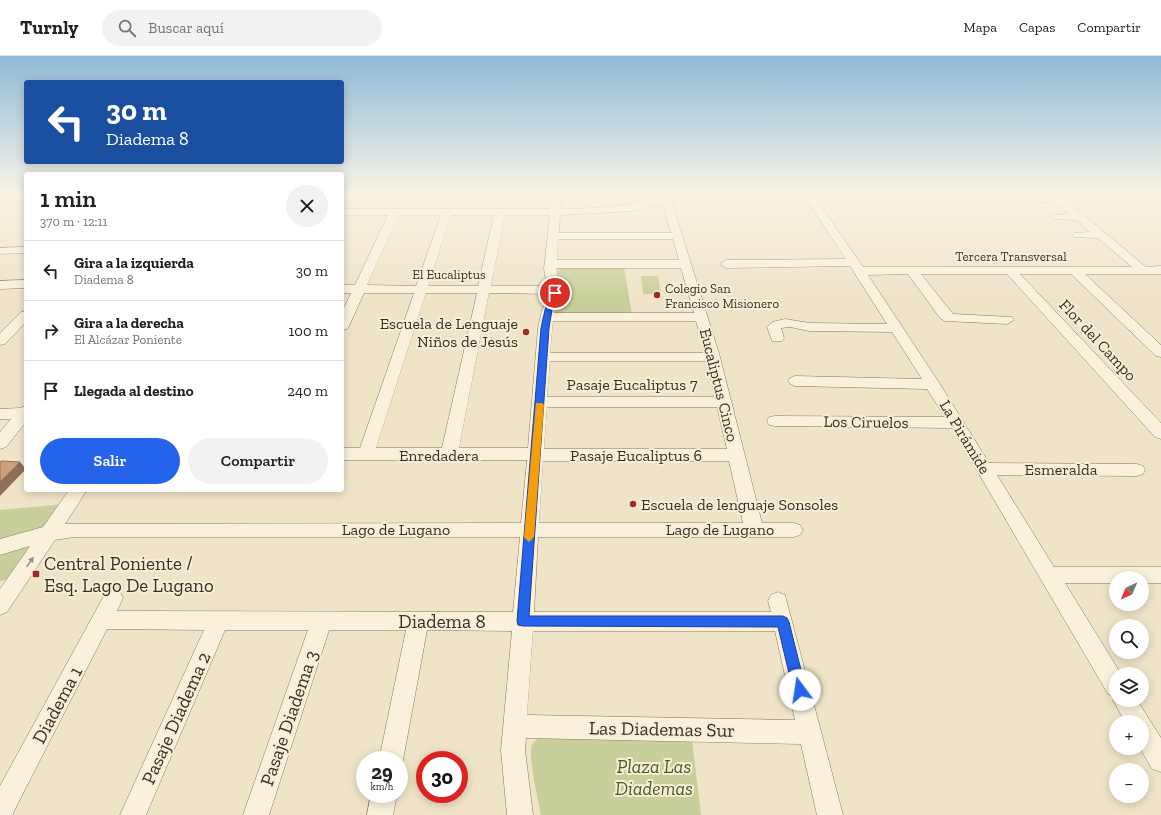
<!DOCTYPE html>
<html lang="es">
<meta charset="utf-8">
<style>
body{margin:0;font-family:"Zilla Slab",serif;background:#f2f2f2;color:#202124;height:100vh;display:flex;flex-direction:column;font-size:15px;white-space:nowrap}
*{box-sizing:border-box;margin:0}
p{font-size:13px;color:#757577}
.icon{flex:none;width:22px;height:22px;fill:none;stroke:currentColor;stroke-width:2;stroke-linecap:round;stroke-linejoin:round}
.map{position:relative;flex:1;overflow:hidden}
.panel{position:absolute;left:24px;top:116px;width:320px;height:320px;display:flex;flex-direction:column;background:#fff;border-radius:4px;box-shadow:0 2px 10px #0003}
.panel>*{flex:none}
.top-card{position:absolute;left:24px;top:24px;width:320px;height:84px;border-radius:4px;box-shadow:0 2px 10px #0003;background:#1a4fa0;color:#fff;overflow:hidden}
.needle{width:26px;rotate:224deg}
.controls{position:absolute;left:1109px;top:515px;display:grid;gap:8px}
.controls a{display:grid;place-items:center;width:40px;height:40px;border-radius:50%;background:#fff;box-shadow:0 2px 10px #0003;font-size:20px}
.speed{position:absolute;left:356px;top:695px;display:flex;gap:8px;font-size:20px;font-weight:700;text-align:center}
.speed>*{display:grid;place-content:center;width:52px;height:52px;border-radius:50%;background:#fff;box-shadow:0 2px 10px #0003;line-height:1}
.speed small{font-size:10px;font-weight:400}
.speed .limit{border:6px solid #d22;background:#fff;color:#111}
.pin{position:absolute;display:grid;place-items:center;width:34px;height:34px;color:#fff;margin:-17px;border:2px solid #fff;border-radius:50%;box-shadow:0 1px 4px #0007}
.me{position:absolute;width:44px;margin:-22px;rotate:346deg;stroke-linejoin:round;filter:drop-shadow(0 0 3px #0008)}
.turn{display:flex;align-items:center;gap:14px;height:84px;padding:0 16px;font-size:18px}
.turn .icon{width:52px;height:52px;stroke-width:2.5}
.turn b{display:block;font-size:28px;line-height:34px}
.round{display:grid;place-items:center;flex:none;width:42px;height:42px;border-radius:21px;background:#f2f2f2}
.head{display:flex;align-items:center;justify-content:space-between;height:68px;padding:0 16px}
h1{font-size:24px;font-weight:600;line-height:30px}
.action{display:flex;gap:8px;margin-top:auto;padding:8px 16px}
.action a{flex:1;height:46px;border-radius:24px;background:#2563eb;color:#fff;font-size:16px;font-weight:600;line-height:46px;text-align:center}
.action a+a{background:#f2f2f2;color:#202124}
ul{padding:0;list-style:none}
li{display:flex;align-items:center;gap:12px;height:60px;padding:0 16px;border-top:1px solid #e0e0e0}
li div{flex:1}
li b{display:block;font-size:15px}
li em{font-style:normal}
header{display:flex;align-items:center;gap:24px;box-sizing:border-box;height:56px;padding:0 20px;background:#fff;border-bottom:1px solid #e0e0e0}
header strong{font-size:19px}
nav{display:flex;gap:22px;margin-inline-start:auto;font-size:14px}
.search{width:280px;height:36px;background:#f2f2f2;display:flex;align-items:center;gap:10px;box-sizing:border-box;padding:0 14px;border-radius:22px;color:#757577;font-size:15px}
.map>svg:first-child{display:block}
.green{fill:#c9cf9b}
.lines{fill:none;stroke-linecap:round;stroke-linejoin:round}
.minor-casing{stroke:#8d765c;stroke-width:1}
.minor{fill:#faf1dc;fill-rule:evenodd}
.shaded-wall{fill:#916f58}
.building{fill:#cf9f7d;stroke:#916f58}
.oneway{fill:#9c907e}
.route{fill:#2563eb;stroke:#184099}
.slow{fill:#f59e0b}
.poi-dot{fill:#9e2a2b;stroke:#f7eed8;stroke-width:1.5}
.labels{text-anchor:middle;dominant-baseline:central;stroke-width:4;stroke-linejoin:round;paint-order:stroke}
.far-street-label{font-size:13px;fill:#3d2e20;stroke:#f7eed8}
.far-poi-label{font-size:13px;fill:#3d2e20;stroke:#f7eed8;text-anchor:start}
.poi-label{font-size:16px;fill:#3d2e20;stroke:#f7eed8;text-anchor:end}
.street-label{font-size:16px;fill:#3d2e20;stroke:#f7eed8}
.near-poi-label{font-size:19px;fill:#3d2e20;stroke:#f7eed8;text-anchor:start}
.near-street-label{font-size:19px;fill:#3d2e20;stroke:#f7eed8}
.near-park-label{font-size:19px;font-style:italic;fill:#4d5a26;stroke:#f7eed8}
</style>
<header>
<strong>Turnly</strong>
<div class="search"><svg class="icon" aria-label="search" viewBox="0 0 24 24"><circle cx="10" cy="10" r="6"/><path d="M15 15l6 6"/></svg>Buscar aquí</div>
<nav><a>Mapa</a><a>Capas</a><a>Compartir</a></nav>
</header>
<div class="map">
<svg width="1161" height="759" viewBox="0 0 1161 759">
<rect width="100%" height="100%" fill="#f0e4c8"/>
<path class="green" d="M560 211H624L632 259 560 258 556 257V255L564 234 557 215Z
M641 220H658L661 238H643Z
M65 448 51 470 0 486V454Z
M25 490 31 493 14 523 0 525V496Z
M544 681 692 683 701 759H541C539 745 526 698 533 687 536 683 540 682 544 681Z"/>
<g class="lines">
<g class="minor-casing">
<path id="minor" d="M26 137V142L0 146V140Z
M552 137H562L561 153C595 153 628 150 661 142V137H669L720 301 762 467H794L800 469 803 474 800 479 794 481H538L534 556H771L768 545 771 539 778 536 785 539 843 759H817L801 688 526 682 525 694 533 759H507L501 694 512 575 427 574 403 704 399 713V704H379L406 574H329L269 759H243L308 574H225L146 759H120L204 574 107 573 12 759H0V730L106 536 113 533 120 536 123 542 117 555 513 556 520 481H74L55 484 7 556 0 559V533L30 490 0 499V483L43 471 69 434H87L65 468 521 467 527 404H342V392H360L414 237H364L349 270 347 273 342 274V256L351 237H342V229H355L388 159H342V153H550ZM663 148 671 177H559L560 159 631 155ZM399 159H441L416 230 367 229ZM451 159H494L478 230H428ZM505 159H550L544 213 547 230H491ZM558 183H673L679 204H557ZM556 212H681L694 257H554L561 237ZM426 237H477L442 392H376ZM489 237 549 238 542 254 538 272 528 392H459ZM553 265H696L705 297H550ZM550 305H707L715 341H547ZM547 351H717L727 393H544ZM543 405H729L743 467H539ZM533 575H775L795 664 527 659Z
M802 137H812L863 211H1132L1098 182 1074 181 1073 179 1074 177 1090 176 1077 164 1053 163 1052 161 1053 159 1069 158 1056 147 1035 146 1034 144 1035 142 1039 141 1063 142 1146 211 1161 210V218H1085L1161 289V301L1156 300 1071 218H1020L1161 367V383L1155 381 1007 218H921L953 258 1012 261 1014 264 1007 268 945 265 940 262 908 218 868 219 938 325 989 407 1137 408 1143 410 1145 414 1143 418 1137 420 997 419 1054 511H1161V527H1142V522H1116V527H1065L1121 618H1116V644H1137L1161 682V716L1152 713 1140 692H1142V666H1125L1113 644 1114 640 1108 638 952 372 775 370 769 369 767 365 769 361 775 360 945 361 927 333 795 330 790 328 788 325 790 322 795 320 922 323 892 276 809 275 790 271 781 272 784 282 782 285H772L767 271 772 266 785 263 810 267 887 268 850 210 726 212 720 208 726 204 846 203Z
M26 191V197L0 198V192Z
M26 224V232L0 233V225Z
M26 255V266L5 288 0 289V277L21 256Z
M26 350V366L6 391 0 393V376L11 363H0V353L20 352Z
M371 738H397L393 759H367Z"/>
</g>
<use href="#minor" class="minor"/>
</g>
<path class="shaded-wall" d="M20 406 26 413 0 440V426Z"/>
<path class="building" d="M2 405 20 406 0 426V406Z"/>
<defs><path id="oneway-solid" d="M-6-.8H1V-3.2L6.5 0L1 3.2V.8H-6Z"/></defs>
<use class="oneway" href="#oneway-solid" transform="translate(30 506) rotate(-55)"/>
<linearGradient id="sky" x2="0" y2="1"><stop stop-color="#8fbad6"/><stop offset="0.56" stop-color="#f8f3e6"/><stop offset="1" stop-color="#f8f3e6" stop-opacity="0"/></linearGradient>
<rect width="1161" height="243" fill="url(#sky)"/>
<path class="route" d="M553 235 559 237 552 254 549 272 529 560H783L787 562 789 566 806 634 804 639 800 641 795 639 793 634 778 571 523 570 518 569 517 565 541 272 545 254Z"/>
<path class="slow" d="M536 347H542L544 349 534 481 529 486 524 481Z"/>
<g class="poi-dot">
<circle cx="657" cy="239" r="4"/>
<circle cx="526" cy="276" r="4"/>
<circle cx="633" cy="448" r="4"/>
<rect x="32" y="514" width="8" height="8" rx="2"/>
</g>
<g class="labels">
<g class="far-street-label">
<text x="1011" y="200">Tercera Transversal</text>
<text x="449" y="218">El Eucaliptus</text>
</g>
<g class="far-poi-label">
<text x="665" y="232">Colegio San<tspan x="665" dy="15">Francisco Misionero</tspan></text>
</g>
<g class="poi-label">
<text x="518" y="267">Escuela de Lenguaje<tspan x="518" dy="18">Niños de Jesús</tspan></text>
<text x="641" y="448" text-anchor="start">Escuela de lenguaje Sonsoles</text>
</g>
<g class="street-label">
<text transform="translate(1098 284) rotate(47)">Flor del Campo</text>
<text x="632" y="328">Pasaje Eucaliptus 7</text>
<text transform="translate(719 329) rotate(76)">Eucaliptus Cinco</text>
<text transform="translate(866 366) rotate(1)">Los Ciruelos</text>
<text transform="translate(965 381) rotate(59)">La Pirámide</text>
<text x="439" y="399">Enredadera</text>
<text x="636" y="399">Pasaje Eucaliptus 6</text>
<text x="1061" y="413">Esmeralda</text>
<text x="396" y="473">Lago de Lugano</text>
<text x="720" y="473">Lago de Lugano</text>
</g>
<g class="near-poi-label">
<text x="44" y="507">Central Poniente /<tspan x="44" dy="22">Esq. Lago De Lugano</tspan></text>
</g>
<g class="near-street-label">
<text x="442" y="565">Diadema 8</text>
<text transform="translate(57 649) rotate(-62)">Diadema 1</text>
<text transform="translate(176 662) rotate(-66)">Pasaje Diadema 2</text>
<text transform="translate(289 662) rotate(-71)">Pasaje Diadema 3</text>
<text transform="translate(662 673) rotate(1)">Las Diademas Sur</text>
</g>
<g class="near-park-label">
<text x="654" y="710">Plaza Las<tspan x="654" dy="22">Diademas</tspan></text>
</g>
</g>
</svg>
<div class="controls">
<a><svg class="needle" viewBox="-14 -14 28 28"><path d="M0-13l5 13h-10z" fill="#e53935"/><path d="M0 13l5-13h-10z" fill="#757577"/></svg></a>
<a><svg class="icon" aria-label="search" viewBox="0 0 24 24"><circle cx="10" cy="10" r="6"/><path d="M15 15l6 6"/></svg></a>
<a><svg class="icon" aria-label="layers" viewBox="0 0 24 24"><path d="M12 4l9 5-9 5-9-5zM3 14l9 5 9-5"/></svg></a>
<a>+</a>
<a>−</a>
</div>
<div class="speed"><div>29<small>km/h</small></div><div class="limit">30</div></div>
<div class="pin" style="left:555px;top:237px;background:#d93025"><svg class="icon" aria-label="arrive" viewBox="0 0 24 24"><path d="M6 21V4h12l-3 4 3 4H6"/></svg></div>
<svg class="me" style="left:800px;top:634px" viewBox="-20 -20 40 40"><circle r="19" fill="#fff"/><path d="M0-13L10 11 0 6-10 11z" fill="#2563eb"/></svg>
<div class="top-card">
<div class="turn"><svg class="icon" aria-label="left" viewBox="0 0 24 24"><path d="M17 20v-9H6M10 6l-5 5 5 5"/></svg><div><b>30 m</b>Diadema 8</div></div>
</div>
<section class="panel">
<div class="head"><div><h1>1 min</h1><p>370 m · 12:11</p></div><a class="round"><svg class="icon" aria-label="close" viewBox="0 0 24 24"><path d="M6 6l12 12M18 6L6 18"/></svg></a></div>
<ul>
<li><svg class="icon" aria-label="left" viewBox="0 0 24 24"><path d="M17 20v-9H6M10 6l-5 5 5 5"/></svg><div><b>Gira a la izquierda</b><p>Diadema 8</p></div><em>30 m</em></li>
<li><svg class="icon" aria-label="right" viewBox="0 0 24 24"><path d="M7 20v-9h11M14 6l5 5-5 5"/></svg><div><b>Gira a la derecha</b><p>El Alcázar Poniente</p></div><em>100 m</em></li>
<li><svg class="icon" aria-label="arrive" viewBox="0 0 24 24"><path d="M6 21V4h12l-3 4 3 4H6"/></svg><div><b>Llegada al destino</b></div><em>240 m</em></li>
</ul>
<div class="action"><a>Salir</a><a>Compartir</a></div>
</section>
</div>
